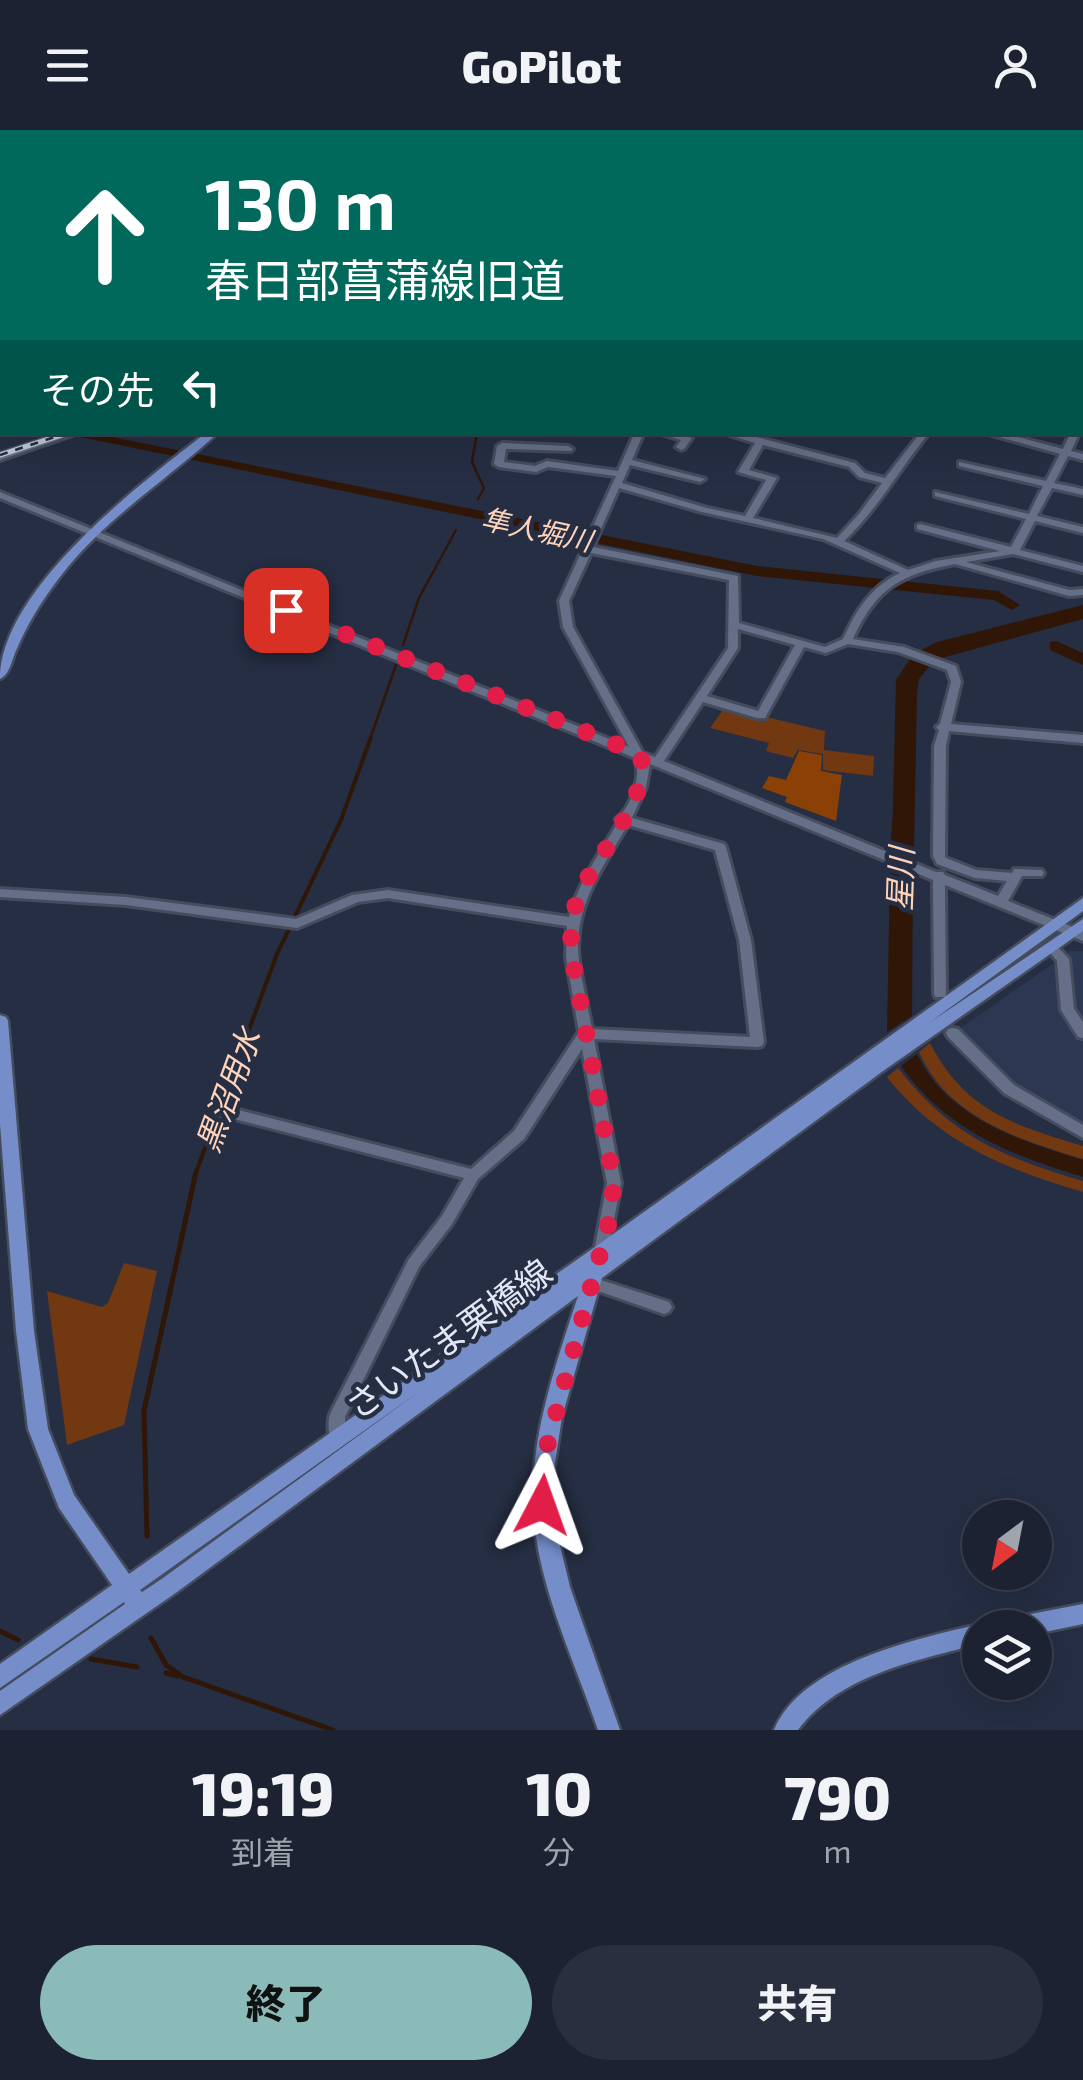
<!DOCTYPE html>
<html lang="ja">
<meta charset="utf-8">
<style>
body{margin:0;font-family:"Exo 2","Noto Sans JP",sans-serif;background:#292f3e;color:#f1f3f6;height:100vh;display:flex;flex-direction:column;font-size:38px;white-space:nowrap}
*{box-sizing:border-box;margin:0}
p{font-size:32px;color:#a0a4ac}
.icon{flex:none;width:55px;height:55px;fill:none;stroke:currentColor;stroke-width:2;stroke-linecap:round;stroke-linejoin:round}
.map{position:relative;height:1600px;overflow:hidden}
.details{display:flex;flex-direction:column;background:#1c2232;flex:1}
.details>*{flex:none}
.top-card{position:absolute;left:0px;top:0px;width:1085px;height:305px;box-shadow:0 10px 40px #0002,0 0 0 2px #3a3f4d;background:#00695c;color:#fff;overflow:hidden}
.needle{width:65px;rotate:212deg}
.buttons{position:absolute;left:962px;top:1370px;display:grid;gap:20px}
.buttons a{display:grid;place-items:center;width:90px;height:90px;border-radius:50%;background:#1c2232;box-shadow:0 10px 40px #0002,0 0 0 2px #3a3f4d;font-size:50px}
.pin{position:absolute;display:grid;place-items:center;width:85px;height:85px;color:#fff;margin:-42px;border-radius:20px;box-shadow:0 5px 15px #0006}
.me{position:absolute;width:110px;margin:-55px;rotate:4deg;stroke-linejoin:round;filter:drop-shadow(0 0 8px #0008)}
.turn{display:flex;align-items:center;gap:35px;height:210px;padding:0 40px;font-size:45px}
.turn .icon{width:130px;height:130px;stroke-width:2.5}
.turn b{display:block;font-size:70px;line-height:85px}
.then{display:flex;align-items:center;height:95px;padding:0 40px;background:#0003;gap:20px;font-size:38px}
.eta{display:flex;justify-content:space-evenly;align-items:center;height:170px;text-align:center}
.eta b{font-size:60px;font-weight:800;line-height:70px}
.action{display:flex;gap:20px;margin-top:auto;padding:20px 40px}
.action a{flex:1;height:115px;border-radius:60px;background:#8bbbb9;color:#111;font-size:40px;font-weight:800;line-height:115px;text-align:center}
.action a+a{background:#292f3e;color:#f1f3f6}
header{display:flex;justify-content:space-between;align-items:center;height:130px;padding:0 40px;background:#1c2232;font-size:45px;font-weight:800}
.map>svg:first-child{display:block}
.built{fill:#2c3752}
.green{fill:#713811}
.forest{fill:#8b4105}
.water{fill:#2f1607}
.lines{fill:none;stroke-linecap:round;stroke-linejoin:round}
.stream-far2{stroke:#2f1607;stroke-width:2.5}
.stream-far1{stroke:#2f1607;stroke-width:4}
.stream{stroke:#2f1607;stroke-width:5}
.river{fill:#2f1607;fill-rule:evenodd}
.minor-casing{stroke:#454c5e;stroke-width:6}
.major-casing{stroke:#454c5e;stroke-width:5}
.minor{fill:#656f87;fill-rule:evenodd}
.major{fill:#758eca;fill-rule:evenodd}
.rail-casing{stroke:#c0c7d6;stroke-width:5}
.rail{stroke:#252e43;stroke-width:2.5;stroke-dasharray:8;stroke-linecap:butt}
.route{stroke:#e11d48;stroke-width:18;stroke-dasharray:0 32.4}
.labels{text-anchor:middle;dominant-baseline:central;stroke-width:9;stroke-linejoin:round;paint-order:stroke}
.far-water-label{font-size:28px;font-style:italic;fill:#fed3ba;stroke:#252e43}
.water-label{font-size:32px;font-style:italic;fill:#fed3ba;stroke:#252e43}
.near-street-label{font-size:35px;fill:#e1e7f5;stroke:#252e43}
</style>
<header><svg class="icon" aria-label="menu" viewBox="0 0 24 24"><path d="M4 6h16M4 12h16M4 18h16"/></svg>GoPilot<svg class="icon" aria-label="person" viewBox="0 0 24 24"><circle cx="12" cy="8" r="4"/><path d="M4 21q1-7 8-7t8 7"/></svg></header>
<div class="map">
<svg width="1083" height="1600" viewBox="0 0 1083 1600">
<rect width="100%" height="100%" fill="#252e43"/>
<path class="built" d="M1071 821H1083V998L1039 977 986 935 958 900Z"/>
<path class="green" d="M725 577 825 601 824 620 874 626 873 646 823 640V624L798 620 793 628 766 621 769 613 710 598Z
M930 913C965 981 1014 995 1083 1016V1029C1019 1010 947 987 919 922Z
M898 938C952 1007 1001 1026 1083 1051V1062C1005 1039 938 1012 887 947Z
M124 1133 157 1141 124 1295 67 1315 47 1161 102 1177 108 1173Z"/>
<path class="forest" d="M799 621 822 625 821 641 842 645 836 691 785 672 787 667 762 658 769 646 786 650Z"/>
<path class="water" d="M1083 475V489L938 529 918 522 937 512Z
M912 526 931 534 919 549 917 562 914 722 892 713 896 550Z
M890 738 913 747 912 886 887 902Z
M917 924C947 988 1020 1011 1083 1030V1047C1009 1024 947 1001 901 936Z"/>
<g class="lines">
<path class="stream-far2" d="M477 302 472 332 484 358 478 369
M403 515 419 468 456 400
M370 609 396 535"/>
<path class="stream-far1" d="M195 1045 277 824 341 690 371 607"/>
<path class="stream" d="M147 1406 144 1281 196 1042
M0 1501 18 1510
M151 1508 166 1535 183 1547 333 1600
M91 1529 137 1537
M166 1543 178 1546"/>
<path class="river" d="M190 0H200L201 2H191Z
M0 287H2V295H0Z
M56 302H87L757 436 998 461 1020 475 1012 480 994 470 757 446Z
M1056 511 1083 523V535L1050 520V512Z
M901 685 910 691 909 767 899 774 889 767 892 691Z"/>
<g class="minor-casing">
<path id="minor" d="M39 0H45L46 2H40Z
M538 0H545L543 2H537Z
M655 0H661L662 2H656Z
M720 0H757L760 2H731Z
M826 0H832L833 2H827Z
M906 0H912L911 2H905Z
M952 0H966L969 2H957Z
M1031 0H1037L1036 2H1030Z
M1063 0H1078L1081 2H1069Z
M0 25H2V32L0 33Z
M1082 25H1083V29H1082Z
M1082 50H1083V54H1082Z
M0 69H2V73H0Z
M1083 69V74H1082V69Z
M0 93H2V100H0Z
M1082 99H1083V103H1082Z
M1082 163H1083L1082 168Z
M1082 227H1083V233H1082Z
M1083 236V242H1082V237Z
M1082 286H1083L1082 293Z
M66 302H81L0 330V324Z
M635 302H644L632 330 705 349 700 352 630 335 622 353 707 378 745 386 766 350 738 342 755 313 720 302H737L855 333 865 343 885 348 921 302H930C900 338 878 379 844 411L908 440 936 431 1000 421 917 399V395L920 394 1011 417 1026 389 935 366V362L1029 384 1043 356 959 336V332L1046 351 1060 324 982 302H999L1063 319 1071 302H1080L1071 321 1083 324V330L1068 326 1054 353 1083 359V365L1052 358 1037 386 1083 397V403L1035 391 1020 420 1083 436V442L1013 424 966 432 1069 460 1083 459V465L1069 466 955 434C901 444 876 458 853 509L904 517 956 536 961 552 951 594 1083 605V613L949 601 946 616 945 726 946 728 976 740 1012 743 1014 739 1042 740 1044 743 1042 746H1022L1008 771 1083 801V811L945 755 946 864 945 867H935L934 864 933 750 650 634 646 657 632 688 724 714 726 717 751 810 764 912 762 916 757 917 594 909 621 1053 608 1122 606 1126 601 1128 596 1126 594 1122 607 1053 582 919 524 1009 478 1049 452 1094 419 1137 345 1287 346 1308 344 1313 338 1315 332 1313C328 1305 327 1291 331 1282L409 1129 442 1086 464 1048 223 986 218 985 216 981 218 977 223 976 471 1039 514 1001 579 902 566 827 567 796 388 768 358 772 297 798 126 775 0 767V759L126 767 296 789 352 765 388 760 569 787C579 751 600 723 618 692L616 689C631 678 642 646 635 628L0 368V362L629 617 563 497 559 471 616 346 548 337 536 342 499 337 494 334 497 316 502 313 568 316 573 319 571 321 506 319 504 332 535 336 547 331 618 341ZM763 315 849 337 859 347 882 353 859 384 837 408 753 388 777 348 749 340ZM619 358 702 382 823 409 900 443C870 457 856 481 843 509L825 517 739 493 738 446 593 417ZM591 423 729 450 728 518 655 627 643 623 573 497 569 471ZM738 499 795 515 758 581 707 566 738 518ZM848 514 898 522 947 540 951 552 940 594 936 597 939 600 934 616 933 726 937 734 975 748 1007 751 998 766 945 745 943 742H936L664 631 703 572 757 588H765L804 517 826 523ZM628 695 715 720 739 810 750 907 592 899C588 877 582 853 579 831 572 778 603 737 628 695Z
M655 302H674L692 308 684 319 681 320 676 317 681 310Z
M1052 813 1056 815 1069 829 1074 879 1083 892V908L1078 907 1061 880 1057 831 1046 818Z
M953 898 958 899 1014 955 1083 995V1008L1004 963 948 907 946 903 948 899Z
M590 1150H601L669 1172 672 1177 669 1182 664 1184 601 1162 590 1164 585 1162 582 1157 585 1152Z"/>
</g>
<g class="major-casing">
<path id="major" d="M611 0H621L619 2H610Z
M207 302H219C167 350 107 387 63 443 43 468 27 494 15 523 11 534 9 544 0 549 0 460 141 353 207 302Z
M1083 768V781L929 893 1083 789V801L883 941 602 1148 562 1287 553 1346V1372L556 1399 570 1457 620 1600H598C573 1526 534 1449 533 1370 532 1300 557 1231 578 1166L177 1462 0 1585V1561L125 1474 124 1472 0 1558V1534L112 1455 59 1378 28 1299 16 1201 0 994V885L6 887 8 891 34 1201 48 1299 74 1365 129 1444 595 1117ZM420 1261 163 1448 142 1462 140 1460Z
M1083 1474V1494L1035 1504V1498H1000L1003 1491 1010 1488Z
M980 1494 988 1498H980V1514C917 1530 839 1545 798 1600H774C802 1533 917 1509 980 1494Z"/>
</g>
<use href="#minor" class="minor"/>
<use href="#major" class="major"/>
<g class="rail-casing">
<path id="rail" d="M989 2 997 0
M0 325 70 302"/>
</g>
<use href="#rail" class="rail"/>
</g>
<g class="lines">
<path class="route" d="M286 480 640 624C654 664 595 727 579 765 571 785 570 806 572 827L614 1053 610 1088 546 1320 542 1375"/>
</g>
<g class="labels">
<g class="far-water-label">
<text transform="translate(537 399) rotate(12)">隼人堀川</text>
</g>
<g class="water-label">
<text transform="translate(899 749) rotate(-88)">星川</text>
<text transform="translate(227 960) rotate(-70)">黒沼用水</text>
</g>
<g class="near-street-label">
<text transform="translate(448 1208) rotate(-36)">さいたま栗橋線</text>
</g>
</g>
</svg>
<div class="buttons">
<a><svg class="needle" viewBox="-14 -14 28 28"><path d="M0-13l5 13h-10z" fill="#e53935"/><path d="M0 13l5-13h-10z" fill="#a0a4ac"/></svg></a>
<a><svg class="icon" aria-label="layers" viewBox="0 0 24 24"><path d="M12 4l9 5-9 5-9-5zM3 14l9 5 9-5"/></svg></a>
</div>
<div class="pin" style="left:286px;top:480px;background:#d93025"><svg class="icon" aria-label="arrive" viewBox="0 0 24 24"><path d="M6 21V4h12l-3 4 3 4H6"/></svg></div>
<svg class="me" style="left:542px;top:1375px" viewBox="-20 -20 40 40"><path d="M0-17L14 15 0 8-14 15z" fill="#e11d48" stroke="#fff" stroke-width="4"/></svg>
<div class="top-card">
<div class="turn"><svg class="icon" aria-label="ahead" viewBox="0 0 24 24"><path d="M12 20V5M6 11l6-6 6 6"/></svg><div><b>130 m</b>春日部菖蒲線旧道</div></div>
<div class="then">その先<svg class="icon" aria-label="left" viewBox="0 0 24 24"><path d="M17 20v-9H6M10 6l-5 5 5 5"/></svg></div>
</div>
</div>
<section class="details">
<div class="eta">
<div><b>19:19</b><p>到着</p></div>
<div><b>10</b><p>分</p></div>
<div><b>790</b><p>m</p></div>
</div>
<div class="action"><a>終了</a><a>共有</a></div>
</section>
